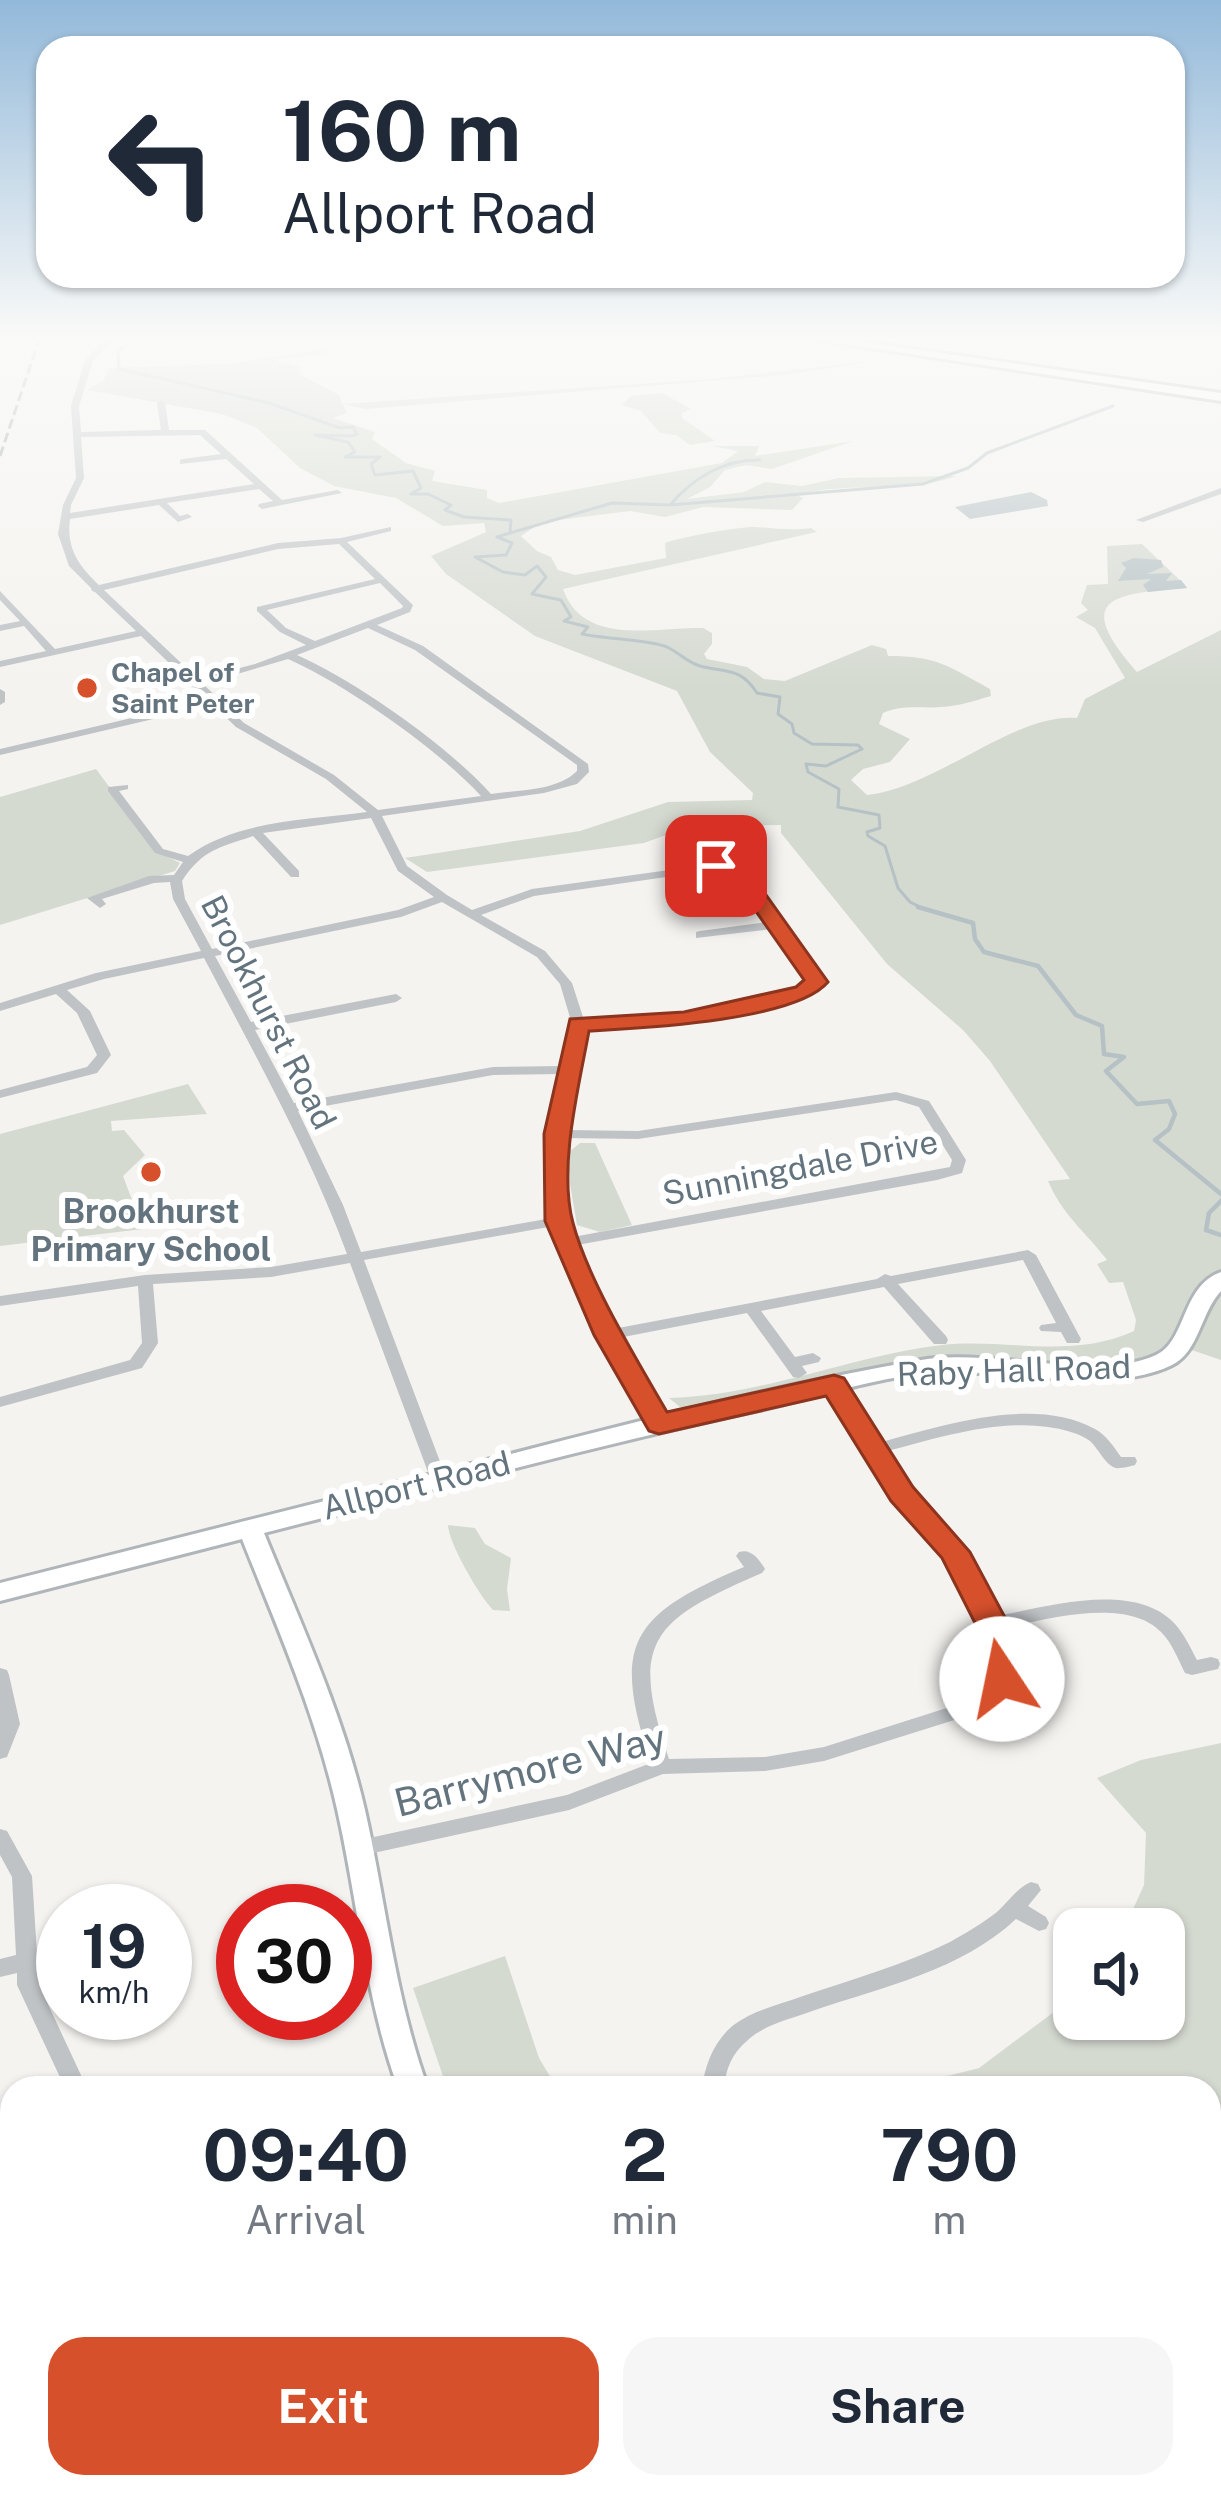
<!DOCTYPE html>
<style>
body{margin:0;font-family:"Public Sans",sans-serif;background:#f6f6f7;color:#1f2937;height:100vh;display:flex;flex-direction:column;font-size:45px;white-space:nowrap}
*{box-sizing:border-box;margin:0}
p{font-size:39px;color:#747a83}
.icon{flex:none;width:66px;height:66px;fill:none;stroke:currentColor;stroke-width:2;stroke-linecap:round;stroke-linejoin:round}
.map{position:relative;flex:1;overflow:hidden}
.details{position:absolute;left:0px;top:2076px;width:1221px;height:423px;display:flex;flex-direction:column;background:#fff;border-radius:36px 36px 0 0;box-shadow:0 3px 9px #0004}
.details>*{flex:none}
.top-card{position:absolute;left:36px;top:36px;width:1149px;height:252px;border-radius:36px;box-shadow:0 3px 9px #0004;background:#fff;color:#1f2937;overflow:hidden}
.tools{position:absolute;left:1053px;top:1908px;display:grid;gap:24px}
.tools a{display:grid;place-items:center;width:132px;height:132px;border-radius:24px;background:#fff;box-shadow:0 3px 9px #0004;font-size:60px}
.speed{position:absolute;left:36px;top:1884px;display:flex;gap:24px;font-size:60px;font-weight:700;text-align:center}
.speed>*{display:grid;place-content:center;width:156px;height:156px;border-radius:50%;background:#fff;box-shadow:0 3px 9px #0004;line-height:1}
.speed small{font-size:30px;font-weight:400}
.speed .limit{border:18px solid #d22;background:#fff;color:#111}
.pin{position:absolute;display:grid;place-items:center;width:102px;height:102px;color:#fff;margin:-51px;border-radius:24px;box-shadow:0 6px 18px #0006}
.me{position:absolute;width:132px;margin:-66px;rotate:349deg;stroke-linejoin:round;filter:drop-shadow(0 0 9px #0008)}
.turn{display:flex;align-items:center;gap:42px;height:252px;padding:0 48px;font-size:54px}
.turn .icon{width:156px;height:156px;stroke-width:2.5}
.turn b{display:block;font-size:84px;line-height:102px}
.eta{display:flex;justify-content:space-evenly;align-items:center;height:204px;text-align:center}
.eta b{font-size:72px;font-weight:700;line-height:84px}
.primary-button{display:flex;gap:24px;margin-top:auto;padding:24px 48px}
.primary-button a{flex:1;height:138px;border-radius:36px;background:#d7502c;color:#fff;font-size:48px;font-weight:700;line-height:138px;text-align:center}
.primary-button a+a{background:#f6f6f7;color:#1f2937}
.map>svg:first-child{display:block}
.green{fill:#d5dad1}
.water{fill:#b5c1c5}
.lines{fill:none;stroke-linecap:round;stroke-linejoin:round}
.stream-far2{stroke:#b5c1c5;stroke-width:3}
.stream-far1{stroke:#b5c1c5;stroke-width:4.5}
.stream{stroke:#b5c1c5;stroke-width:6}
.secondary-casing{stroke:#afb5b8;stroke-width:6}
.highway-casing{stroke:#b0b4b6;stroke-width:6}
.street{fill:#bfc3c6;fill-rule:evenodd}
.secondary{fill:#fff;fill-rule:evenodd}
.highway{fill:#fff;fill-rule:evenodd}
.rail{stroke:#9ea5a9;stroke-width:3;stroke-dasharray:10 4.5;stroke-linecap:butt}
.route{fill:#d7502c;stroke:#8c341d;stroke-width:3}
.poi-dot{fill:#d7502c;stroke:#fff;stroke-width:4.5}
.labels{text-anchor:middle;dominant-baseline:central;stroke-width:12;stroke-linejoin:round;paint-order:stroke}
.far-poi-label{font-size:27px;font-weight:bold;fill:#64747f;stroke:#fff;text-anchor:start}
.street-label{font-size:33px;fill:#64747f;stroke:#fff}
.poi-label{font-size:33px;font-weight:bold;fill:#64747f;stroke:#fff}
.near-street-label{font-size:39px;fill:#64747f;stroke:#fff}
</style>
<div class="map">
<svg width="1221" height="2497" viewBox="0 0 1221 2497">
<rect width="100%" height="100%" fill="#f4f3f0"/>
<path class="green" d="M331 348 327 354 273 360 300 367 299 374 339 395 342 404 711 379 884 360 783 375 365 409 343 404 347 413 333 418 375 432 372 439 406 463 435 471 432 481 487 490V498L499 503 722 463 738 451 712 446H759L755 456 853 441 772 469 746 465 725 470 710 487 687 499 744 492 765 482 802 486 839 478 957 476C906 494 846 481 797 495L803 498 792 510 703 507 665 517 630 511 542 522 521 536 537 551 551 557 558 570 575 575 666 558 665 543C681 537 737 527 753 527 774 528 789 531 811 528L817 532 563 589C583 647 655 627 703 628L712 633V644L704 654 707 659 747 667 764 679 785 681 872 645 886 649 888 656C938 656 948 666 990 689L991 696C974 701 959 706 941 707 919 709 905 704 883 713L879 724 910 739 890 762 863 769 851 780 867 795C936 788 1015 712 1077 718L1085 699 1125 678 1095 628 1076 617 1088 610 1081 603 1087 585 1108 584 1107 546 1142 544 1185 585 1187 588C1115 594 1070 596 1137 672L1221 630V1360L1171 1343C1114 1394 991 1352 919 1361 847 1370 773 1393 702 1409L680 1407 669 1398C763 1396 849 1356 942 1345 1008 1338 1070 1360 1134 1331L1136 1320 1123 1282 1109 1283 1097 1264 1107 1260C1085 1231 1063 1216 1048 1181L1070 1179 990 1061 963 1030 887 964 781 833V825L691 826 644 843 427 872 405 858 580 831 668 802 752 800 753 793 710 752 677 691 535 636 446 574 431 556 486 532 484 523 443 526 396 498 334 486 300 468 257 428 222 414 87 390 104 380 109 368 228 364Z
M662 393 691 409 682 413V418L715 441 690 445 676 435 660 433 641 411 622 405 631 396Z
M96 769 157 851 180 863 175 871 0 925V797Z
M188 1084 207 1114 111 1121 112 1131 124 1130 145 1155 123 1176 143 1229 0 1246V1134Z
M580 1143H595L632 1225 600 1232 577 1225 568 1172 569 1152Z
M448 1525 475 1528 485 1544 511 1558 507 1589 510 1611 493 1610C480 1597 448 1542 448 1525Z
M1221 1743V2479H1209V2088H900L979 2068 1074 1997V2019H1164V1929H1124L1144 1885 1146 1833 1097 1778 1141 1760Z
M505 1956 539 2058 557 2088H447L413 1988Z"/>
<path class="water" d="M1031 492 1047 500 1048 506 970 519 955 507Z
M1134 558 1161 560 1163 567 1147 574 1172 573 1166 581 1181 580 1187 588 1148 592 1143 585 1151 579 1118 581 1126 568 1121 563Z"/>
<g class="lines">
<path class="stream-far2" d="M134 340 118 351 119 369 269 403 340 428 353 427 357 434 352 436 315 435 348 442 355 452 345 457H380L371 464 375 475 413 471 421 488 411 494H428L451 505 445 510 464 517 511 520 510 533 497 537 512 543 506 555 475 557 503 572 525 575 537 566 546 577 532 594 561 600 571 617 564 621 588 627 582 634C605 639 650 640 667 647 678 652 688 663 700 666 727 673 740 667 757 693L780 697 778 714 792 724 794 733 812 744 858 745 862 749 826 766 806 764 808 772 839 789 838 807 879 815 880 828 867 832 868 836 885 846 898 888 910 902 926 910
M760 460C724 459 693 478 670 505L923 484 968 468 987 453 1113 406
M510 533 612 503 670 505"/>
<path class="stream-far1" d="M918 907 973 923 975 939 984 952 1038 966 1076 1015 1102 1026 1104 1054 1124 1057 1106 1071 1137 1104 1169 1101 1175 1114 1169 1129 1155 1140 1221 1194
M1221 1201 1209 1213 1206 1230 1221 1235"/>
<path class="stream" d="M1209 2233 1221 2236
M1209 2479H1221
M1168 2497 1174 2487"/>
<g class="secondary-casing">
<path id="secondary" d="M1221 1272V1291C1201 1312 1199 1352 1172 1365 1107 1397 1001 1366 928 1373 875 1378 812 1398 759 1410 593 1446 429 1491 264 1533 301 1624 343 1714 365 1810 386 1903 395 1998 428 2088H398C365 1997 358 1902 337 1809 316 1715 277 1627 242 1539L0 1601V1583C165 1541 330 1500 495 1458 635 1422 777 1385 921 1360 988 1348 1099 1382 1156 1355 1187 1341 1181 1286 1221 1272Z
M609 2487H645L649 2497H613Z"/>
</g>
<g class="highway-casing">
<path id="highway" d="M818 340H850L1221 393V401Z"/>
</g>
<path class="street" d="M105 340H113L93 361 79 406 81 432 161 430 157 403 161 401 165 403 169 430H205L282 500 338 490 342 493 262 509 258 506 259 504 273 501 259 489 167 503 180 516 188 514 192 517 178 522 159 505 70 519C66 548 79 566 99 585L278 543 341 538 391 527V531L347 542 413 605 410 612 377 625 423 646 588 764 589 772 577 784 544 793 382 816 407 866 447 895 472 910 532 889 720 863 745 872 822 982 809 996 684 1023 585 1028 565 1130 638 1131 896 1092 929 1101 966 1160 962 1173 937 1180 577 1245 613 1329 877 1279 885 1274 891 1276 1028 1250 1036 1255 1081 1339 1079 1343H1067L1061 1332 1041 1331 1039 1328 1041 1325 1056 1323 1023 1260 898 1284 946 1336 948 1340 946 1344H934L884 1287 761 1311 795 1357 813 1353 821 1358 819 1362 802 1366 807 1373 799 1378 793 1377 747 1313 618 1338 667 1424 665 1428H653L651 1424 600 1335 554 1226 364 1260 447 1480 445 1484H433L431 1480 350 1263 271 1277 153 1284 158 1343 142 1368 0 1407V1397L130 1360 142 1343 138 1286 0 1306V1296L145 1275 271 1267 347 1254C309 1151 255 1055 204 958L104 979 67 990 90 1011 111 1055 97 1073 0 1098V1090L87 1067 97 1055 77 1013 56 994 0 1011V1003L96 973 201 951 173 899 170 882 154 883 102 899 106 904 100 908 87 898 149 876 174 875 183 862 155 853 108 791V787L128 785V789L119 791 163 849 188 856C237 820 309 820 367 812L326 779 236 727 213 705 0 755V749L208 700 194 687 189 686V682L141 636 0 667V661L46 651 24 626 0 631V625L20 621 0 600V591L55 649 136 631 95 592 92 591 91 588 69 566 58 534 63 505 76 478 71 406 85 360ZM200 435 221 454 183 459 180 460V464L226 459 254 484 70 513 71 505 84 478 81 437ZM339 544 375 579 257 607V611L280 632 306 645 255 664 198 679 104 590 278 549ZM380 583 403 606 402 608 315 641 286 628 267 610ZM368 628 415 650 577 765V771C557 791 519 790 491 794 448 746 356 681 297 655ZM288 659C345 684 438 749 481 796L378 810 334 775 244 723 203 684ZM371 818 398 871 434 897 398 910 212 949 185 899 182 881C203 849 219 848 253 836L291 877H299V871L263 833ZM715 870 737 878 768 922 700 931 696 932V938L773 929 809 981 800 990 684 1015 584 1020 572 983 545 951 481 915 534 896ZM442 902 537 957 560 984 572 1024 564 1066 493 1067 294 1103 255 1030 396 1002 402 998 396 994 251 1022 215 956 401 917ZM562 1074 550 1134 552 1218 361 1252 343 1205 298 1111 493 1075ZM896 1100 919 1107 952 1160 950 1167 573 1237 566 1221 564 1138 638 1139Z
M1221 488V494L1143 522 1136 520Z
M0 689 5 692V702L0 705Z
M834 1380 840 1381 878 1443C940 1426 1034 1395 1095 1429 1106 1435 1114 1447 1121 1457H1135L1137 1461 1135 1465C1132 1466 1119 1469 1116 1468 1106 1466 1098 1448 1090 1441 1080 1434 1067 1430 1054 1428 998 1418 938 1438 884 1452L908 1490 960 1548 997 1616C1046 1607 1129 1582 1171 1620 1183 1631 1190 1647 1197 1660L1211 1657 1218 1659 1220 1664 1218 1669 1192 1675 1185 1673C1178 1659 1172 1643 1161 1632 1126 1596 1045 1620 1003 1628L1013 1660 1011 1679 994 1702 967 1716 824 1761 765 1771 663 1774 569 1810 360 1856 353 1854 350 1848 353 1842 360 1840 567 1795 651 1763C611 1644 630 1615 744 1567L736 1556 739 1552C751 1548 759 1559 765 1569L762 1573C653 1620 628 1640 669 1759L765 1757 824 1747 953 1706 980 1692 993 1677 995 1660 983 1623 947 1556 896 1498 826 1385Z
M0 1668 7 1670 9 1675 20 1724 7 1757 0 1759Z
M0 1829 7 1831 32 1876 39 1985 87 2088H65L17 1985V1973L0 1977V1959L16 1955 12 1877 0 1855Z
M1031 1882 1038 1884 1041 1890 1028 1906 1046 1917 1049 1923 1046 1929 1039 1931 1016 1919C962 1970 883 1987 815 2010 794 2018 765 2024 748 2040 732 2053 726 2068 724 2088H702C705 2064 715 2039 735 2024 754 2010 781 2004 803 1996 853 1979 903 1965 950 1942 966 1933 983 1923 997 1912 1009 1901 1017 1888 1031 1882Z
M12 2171V2191L0 2195V2175Z
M205 2487H231L230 2497H204Z
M559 2487H606L599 2497H552Z"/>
<use href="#secondary" class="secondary"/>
<use href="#highway" class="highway"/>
<path class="rail" d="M0 456 39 340"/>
</g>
<linearGradient id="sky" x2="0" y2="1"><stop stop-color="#93b9da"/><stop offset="0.49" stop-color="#fafaf8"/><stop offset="1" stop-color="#fafaf8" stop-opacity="0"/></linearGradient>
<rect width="1221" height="689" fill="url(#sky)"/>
<path class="route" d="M716 860 749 871 828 982C795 1021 642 1028 589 1031 579 1086 558 1167 573 1223 588 1280 637 1360 667 1412L834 1375 844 1378 913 1487 970 1552 1008 1623 1020 1660 1014 1688 1002 1692 990 1688 975 1623 942 1558 891 1501 826 1396 659 1434 649 1431 594 1335 545 1221 544 1134 570 1019 684 1012 796 987 804 980 734 880 705 866Z"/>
<g class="poi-dot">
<circle cx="87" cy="688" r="12"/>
<circle cx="151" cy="1172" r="12"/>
</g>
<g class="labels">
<g class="far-poi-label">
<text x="111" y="672">Chapel of<tspan x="111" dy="31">Saint Peter</tspan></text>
</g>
<g class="street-label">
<text transform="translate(269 1012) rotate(63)">Brookhurst Road</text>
<text transform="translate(800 1167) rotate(-11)">Sunningdale Drive</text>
<text transform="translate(1014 1370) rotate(-2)">Raby Hall Road</text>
<text transform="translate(416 1485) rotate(-14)">Allport Road</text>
</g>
<g class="poi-label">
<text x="151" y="1211">Brookhurst<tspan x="151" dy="38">Primary School</tspan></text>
</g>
<g class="near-street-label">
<text transform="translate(530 1770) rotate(-14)">Barrymore Way</text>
</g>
</g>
</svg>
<div class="tools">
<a><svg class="icon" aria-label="sound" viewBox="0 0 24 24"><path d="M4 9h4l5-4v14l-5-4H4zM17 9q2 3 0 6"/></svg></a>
</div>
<div class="speed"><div>19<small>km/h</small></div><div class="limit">30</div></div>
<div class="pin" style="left:716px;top:866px;background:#d93025"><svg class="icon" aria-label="arrive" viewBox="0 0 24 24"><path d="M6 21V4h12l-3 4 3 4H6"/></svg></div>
<svg class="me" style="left:1002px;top:1679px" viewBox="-20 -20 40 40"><circle r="19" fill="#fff"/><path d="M0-13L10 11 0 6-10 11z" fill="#d7502c"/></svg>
<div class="top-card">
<div class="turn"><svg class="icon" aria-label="left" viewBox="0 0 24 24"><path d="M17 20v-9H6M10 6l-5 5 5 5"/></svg><div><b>160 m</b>Allport Road</div></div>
</div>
<section class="details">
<div class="eta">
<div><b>09:40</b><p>Arrival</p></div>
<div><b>2</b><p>min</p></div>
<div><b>790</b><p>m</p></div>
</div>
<div class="primary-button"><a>Exit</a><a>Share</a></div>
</section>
</div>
